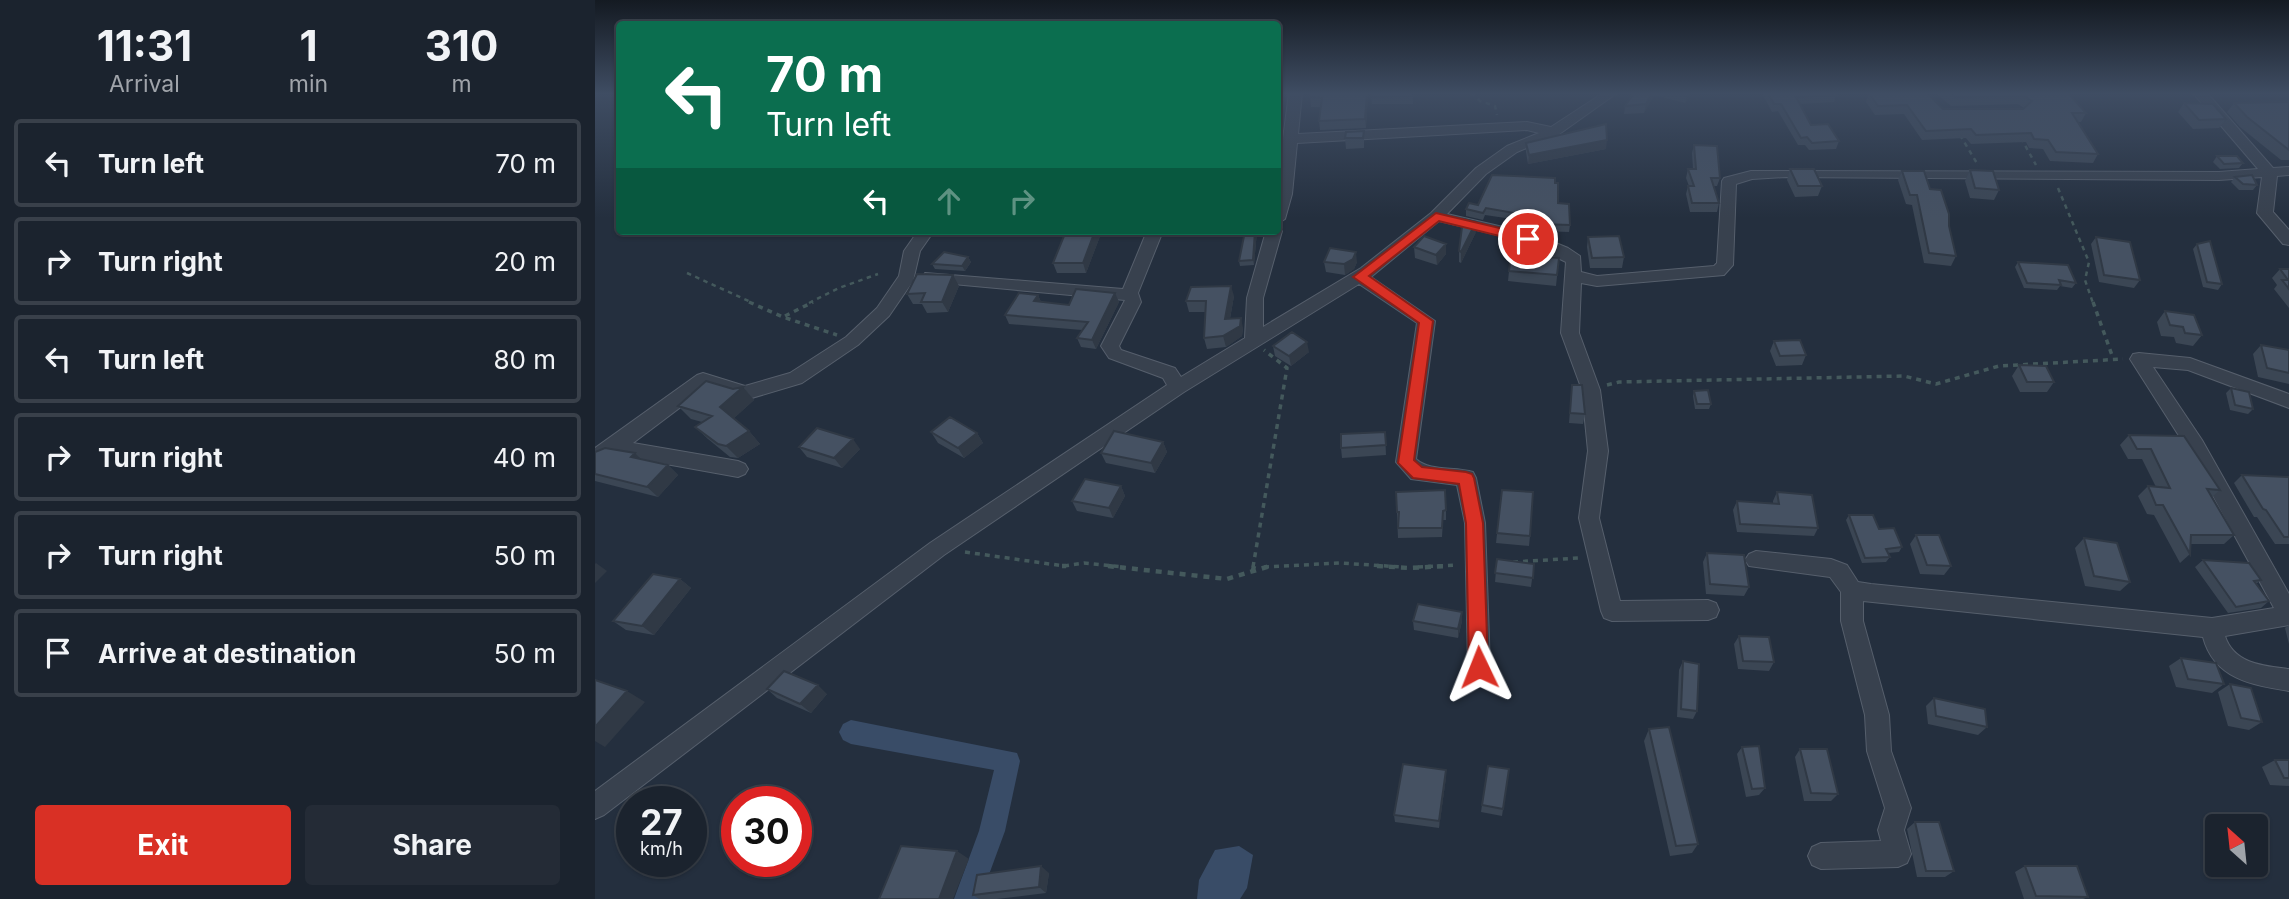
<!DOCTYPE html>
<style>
body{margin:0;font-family:Inter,sans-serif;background:#242b36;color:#f1f3f6;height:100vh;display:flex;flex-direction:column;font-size:26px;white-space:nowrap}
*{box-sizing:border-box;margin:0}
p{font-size:23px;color:#a0a4aa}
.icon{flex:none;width:38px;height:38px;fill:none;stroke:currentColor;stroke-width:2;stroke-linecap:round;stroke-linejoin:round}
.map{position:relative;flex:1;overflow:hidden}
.drawer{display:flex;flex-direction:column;background:#1b232e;width:595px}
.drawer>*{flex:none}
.hud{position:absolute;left:21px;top:21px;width:665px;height:214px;border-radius:7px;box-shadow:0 2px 5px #0004,0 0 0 2px #39404a;background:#0b6e4f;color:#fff;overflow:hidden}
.needle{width:46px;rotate:333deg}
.controls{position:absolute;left:1610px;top:814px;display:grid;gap:14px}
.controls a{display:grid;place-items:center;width:63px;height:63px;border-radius:7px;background:#1b232e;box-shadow:0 2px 5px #0004,0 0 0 2px #39404a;font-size:35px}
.speed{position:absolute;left:21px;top:786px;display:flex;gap:14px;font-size:35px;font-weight:700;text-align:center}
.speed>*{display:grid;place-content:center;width:91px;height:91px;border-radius:50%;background:#1b232e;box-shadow:0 2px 5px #0004,0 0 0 2px #39404a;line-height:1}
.speed small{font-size:18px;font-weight:400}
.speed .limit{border:10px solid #d22;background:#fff;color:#111}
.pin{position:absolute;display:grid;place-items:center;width:60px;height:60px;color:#fff;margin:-30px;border:4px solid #fff;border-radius:50%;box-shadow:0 2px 7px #0007}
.me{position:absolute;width:77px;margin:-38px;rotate:358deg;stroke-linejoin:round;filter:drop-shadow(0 0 5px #0008)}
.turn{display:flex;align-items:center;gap:24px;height:147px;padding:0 35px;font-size:32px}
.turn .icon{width:91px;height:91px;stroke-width:2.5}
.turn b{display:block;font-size:49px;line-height:60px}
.lanes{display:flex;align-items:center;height:66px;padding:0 35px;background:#0003;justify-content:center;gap:35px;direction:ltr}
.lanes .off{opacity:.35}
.eta{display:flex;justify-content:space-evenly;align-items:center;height:119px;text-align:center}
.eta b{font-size:42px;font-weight:700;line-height:49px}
.cta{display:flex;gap:14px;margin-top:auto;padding:14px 35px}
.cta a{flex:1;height:80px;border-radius:7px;background:#d93025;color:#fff;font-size:28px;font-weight:700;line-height:80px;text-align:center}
.cta a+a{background:#242b36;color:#f1f3f6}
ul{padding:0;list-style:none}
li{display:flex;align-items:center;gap:21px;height:88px;margin:0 14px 10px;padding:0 21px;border:4px solid #39404a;border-radius:7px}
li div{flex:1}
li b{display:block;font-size:26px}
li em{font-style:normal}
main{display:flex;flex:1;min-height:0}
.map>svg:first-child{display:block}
.water{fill:#394c67}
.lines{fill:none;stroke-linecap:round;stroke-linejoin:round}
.canal{fill:#394c67;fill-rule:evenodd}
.minor-casing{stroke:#565f6c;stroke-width:2}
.path-far2{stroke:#44595c;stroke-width:2.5;stroke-dasharray:4.5 4.5;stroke-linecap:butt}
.path-far1{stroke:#44595c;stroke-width:3.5;stroke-dasharray:5 5;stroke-linecap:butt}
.path{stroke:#44595c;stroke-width:4.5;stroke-dasharray:6 6;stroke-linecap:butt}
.minor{fill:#38414e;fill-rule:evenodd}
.wall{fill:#3b4654}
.shaded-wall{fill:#303945}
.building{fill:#455162;stroke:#303945;stroke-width:2}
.route{fill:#d93025;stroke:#8d1f18;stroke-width:2}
</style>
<main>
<section class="drawer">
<div class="eta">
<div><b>11:31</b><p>Arrival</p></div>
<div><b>1</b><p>min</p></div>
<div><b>310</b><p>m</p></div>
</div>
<ul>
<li><svg class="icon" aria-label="left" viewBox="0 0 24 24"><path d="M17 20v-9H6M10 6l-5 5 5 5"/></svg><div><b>Turn left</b></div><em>70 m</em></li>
<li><svg class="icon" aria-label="right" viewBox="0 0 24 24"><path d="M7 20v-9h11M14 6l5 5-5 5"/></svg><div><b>Turn right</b></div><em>20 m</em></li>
<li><svg class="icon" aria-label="left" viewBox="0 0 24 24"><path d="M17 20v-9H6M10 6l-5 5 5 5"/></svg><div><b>Turn left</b></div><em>80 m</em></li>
<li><svg class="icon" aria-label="right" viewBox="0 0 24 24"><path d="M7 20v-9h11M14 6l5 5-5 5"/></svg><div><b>Turn right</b></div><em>40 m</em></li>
<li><svg class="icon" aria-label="right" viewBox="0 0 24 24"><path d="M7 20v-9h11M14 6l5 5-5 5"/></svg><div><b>Turn right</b></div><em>50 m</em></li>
<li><svg class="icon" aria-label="arrive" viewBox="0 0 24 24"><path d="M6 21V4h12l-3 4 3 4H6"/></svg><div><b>Arrive at destination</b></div><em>50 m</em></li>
</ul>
<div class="cta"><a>Exit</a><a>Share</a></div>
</section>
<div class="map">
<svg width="1694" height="899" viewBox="0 0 1694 899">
<rect width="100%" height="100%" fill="#242f3e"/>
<path class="water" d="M644 846 658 855 652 888 645 899H602L604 880 620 850Z"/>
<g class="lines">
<path class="canal" d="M256 720 422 753 425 761 410 831 385 899H359L384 831 399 770 256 744 248 740 244 732 248 724Z"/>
<g class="minor-casing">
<path id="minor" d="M694 93H707L703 134 932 122 956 127 1008 93H1022L963 135 922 152 891 174 852 214 939 234 973 248 985 256 986 272 1002 276 1119 266 1122 263 1127 181 1129 178 1156 171 1624 172 1663 169 1598 93H1612L1678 168 1694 167V175L1682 176 1678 212 1694 230V245L1688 244 1662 213 1667 177 1624 180 1191 177 1157 179 1141 184 1138 265 1129 275 1002 286 986 283 984 333 1005 390 1013 451 1004 518 1025 601 1113 600 1121 603 1124 610 1121 617 1113 620 1017 621 1009 618 1006 611 984 518 993 451 987 390 966 333 971 262 928 241 844 221 776 277 840 321 821 459C835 472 860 466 878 472L881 478 890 523 895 667 892 674 884 678 876 674 873 667 870 523 862 485 816 479 801 462 822 323 764 284 589 392 349 555 9 815 0 819V791L335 543 572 385 568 378 514 358 506 346 530 300 336 282 330 281 328 277 330 273 528 289 552 231H568L543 293 546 302 524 346 526 350 580 368 586 377 650 338 652 298 671 231H682V227L687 231 668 298V327L766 268 836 213 881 168 912 146 944 133 932 130 702 143 697 194 690 219 682 224V185Z
M323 231H339L325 251 318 281 294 316 263 345 207 383 150 400 111 388 38 443 143 461 150 464 153 469 150 474 143 477 21 455 0 465V448L102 375 108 373 150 386 195 373 251 337 282 308 304 276 309 251Z
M1544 353 1595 358 1694 394V408L1593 370 1558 367 1607 440 1694 594V625L1630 636C1639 664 1669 666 1694 669V691C1657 685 1619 679 1608 637L1268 601V621L1294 715 1296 751 1316 808 1309 830 1316 854 1312 863 1303 867 1226 869 1217 865 1213 856 1217 847 1226 843 1286 841 1283 830 1290 808 1272 751 1270 715 1246 621V592L1235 577 1154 566 1150 560 1154 554 1161 551 1236 559 1252 565 1263 582 1276 584 1617 618 1679 608 1593 450 1535 359 1538 354Z"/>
</g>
<path class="path-far2" d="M876 93 885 101 900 106 902 115
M1365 135 1383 165
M1426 138 1441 165
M1463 188 1494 262 1490 280 1498 303
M92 273 158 303
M214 303 244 288 283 274"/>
<path class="path-far1" d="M154 302 188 317 242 335
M1498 302 1518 358
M190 316 218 302
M1012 385 1024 382 1309 376 1341 384 1404 366 1528 359
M370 552 469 566 489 563 529 567
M918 562 984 558
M658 567 692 368 669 350
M669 567 745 563 807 567
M823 567 862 565"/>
<path class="path" d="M467 566H471
M513 566 632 579 675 566
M782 566 814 568 851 566
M658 570 659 566"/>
<use href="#minor" class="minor"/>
</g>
<path class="wall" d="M716 93H773L771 128 725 130 724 121 726 107H716L715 97Z
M818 93V104H777L776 97Z
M1039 93H1097L1090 103 1059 95 1049 113 1029 114 1030 106Z
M1167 93H1242L1239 102 1205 104 1216 125 1244 141 1241 149 1214 150 1210 145H1203L1183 111 1177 112Z
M1274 93 1348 109 1429 108 1423 104 1356 106 1341 93H1473L1491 113 1486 122H1482L1503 154 1498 163 1455 161 1448 149 1434 148 1431 142 1376 144 1371 138 1327 140 1309 114 1280 115 1271 102Z
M1694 102V160H1686L1645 127 1632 112 1639 103Z
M1589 103 1631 119 1624 128 1598 129 1583 112Z
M769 131V148L751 149 750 138Z
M931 143 1011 149 933 164 931 152Z
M1099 145 1125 178 1122 186H1119L1124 203 1122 212H1095L1091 194 1093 186H1094L1091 178 1093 169H1098L1097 153Z
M1622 156 1648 163 1644 168 1625 169 1618 162Z
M1195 169 1227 186 1223 196 1200 197 1192 180Z
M1375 170 1404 190 1399 200 1375 198 1370 181Z
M1307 171 1335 189 1354 226 1361 256 1356 266 1329 263 1317 205 1311 204 1303 180Z
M1640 177 1662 185 1658 190H1644L1636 182Z
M963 203 975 225 974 232 943 231V228L923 225 924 220 890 215 888 220 871 216V209L883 205Z
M507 231 491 273H462L458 263Z
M662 231 659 265 645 266 644 261Z
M881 232 866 263 864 262V251Z
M993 237 1029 257 1027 268H995L992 247Z
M1501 237 1545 280 1539 288 1504 282 1496 244Z
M1602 244 1627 284 1623 290 1608 287 1598 249Z
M819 247 851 254 842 265 820 258Z
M373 257 376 262 370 271 340 269 337 264Z
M964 258 961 286 913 281 914 271Z
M729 262H762L759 269 750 275 731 272Z
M1423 262 1481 283 1477 288 1465 286 1462 290 1429 288 1420 267Z
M1685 269H1694V308L1679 289 1682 285 1677 278Z
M364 286 353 312 332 313 327 304H318L312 294Z
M520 293 524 302 501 349 486 347 482 338 487 330 414 324 410 315 443 295 446 302 474 305Z
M639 296 635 319 648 328 647 336 631 347 612 349 609 338 611 312H594L591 301Z
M1570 311 1607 335 1598 346 1581 343 1579 337 1566 336 1562 322Z
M1179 341 1211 355 1207 365 1181 366 1175 351Z
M1666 345 1694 350V384L1663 377 1658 354Z
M678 346 714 352 696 366 680 356Z
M1424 365 1459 382 1452 392H1425L1417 376Z
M977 385 990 414 988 424 974 423Z
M148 387 159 400 139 418 154 431 165 444 143 458 135 457 113 439 100 427 107 422 96 419 83 406Z
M1636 388 1658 409 1653 414 1635 410 1631 393Z
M1099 391 1116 404 1114 409H1100L1098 396Z
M336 432 382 433 388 443 369 458 343 443Z
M790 432 791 455 747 458 746 448Z
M1534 435 1625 490 1617 497 1639 535 1629 544H1595V554L1585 563 1559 515 1552 514 1543 496 1553 486 1561 487 1547 459H1533L1525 445Z
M568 442 572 452 560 473 511 463 506 453Z
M204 447 265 449 247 468 212 457Z
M0 452 40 453 46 459 73 465 83 475 63 497 0 481Z
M1647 475 1694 477V544H1680L1662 517H1659L1639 483Z
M526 486 530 496 518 518 482 511 477 501Z
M907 490 935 536 934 546 901 543Z
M801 492 851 510V520H848L847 537 803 538Z
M1182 492 1223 528 1219 536 1142 532 1138 510 1142 501 1178 503V501Z
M1254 515 1284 529 1307 547 1304 552 1293 553 1295 557 1291 562 1267 563 1251 520Z
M1321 535 1356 566 1349 575 1325 574 1315 544Z
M1489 538 1535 582 1525 591 1490 586 1480 548Z
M1112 553 1154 587 1149 596 1111 594 1108 562Z
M902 559 939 564 936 587 900 582Z
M1608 560 1666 580 1661 584 1674 601 1666 608 1633 613 1600 567Z
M85 579 96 588 59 635 31 630 18 621Z
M867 612V621L863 638 819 630 818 621Z
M1694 625V644L1690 628Z
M1144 636 1179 662 1174 671 1143 669 1139 644Z
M1586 658 1629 684 1617 693 1581 687 1574 666Z
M1088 661 1102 711 1098 719 1082 717 1084 670Z
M1635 684 1667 722 1654 730 1633 726 1623 692Z
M172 689 232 694 216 713 182 698Z
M1339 698 1392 727 1383 735 1333 724 1331 706Z
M1054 729 1103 844 1097 853 1075 856 1049 741Z
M1147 747 1170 788 1164 795 1151 797 1142 754Z
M1205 749 1243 794 1236 801H1209L1200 757Z
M1680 760H1694V786L1675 785 1667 767Z
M914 769 907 816 886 812 887 805Z
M851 777 844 828 800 822 799 815Z
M1320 822 1359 871 1350 877H1322L1312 829Z
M1430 866 1493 897 1488 899H1429L1420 872Z
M454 873 451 893 402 899H384L378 895Z"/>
<path class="shaded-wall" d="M772 93 773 97 771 128 770 119Z
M1057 93H1059V95L1049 113 1051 104Z
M1093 93H1097L1090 103 1092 95Z
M686 115 687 126 683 155 682 138Z
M1012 140 1011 149 933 164 934 155Z
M881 222V232L866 263V252Z
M500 231H507L491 273 488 263Z
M660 231H662L659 265 658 260Z
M851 244V254L842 265 841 255Z
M761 252 762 262 759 269 750 275 749 264Z
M373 257 376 262 370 271 367 266Z
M358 275 364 286 353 312 347 302Z
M636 286 639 296 633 329 630 319Z
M520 293 524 302 501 349 497 340Z
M443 295 447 304 439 301Z
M646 318 648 328 647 336 631 347 628 336Z
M712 342 714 352 696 366 694 356Z
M148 387 159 400 137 420 125 407Z
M154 431 165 444 143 458 131 446Z
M382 433 388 443 369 458 363 448Z
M258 439 265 449 247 468 239 458Z
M568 442 572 452 560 473 556 463Z
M40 453 50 463 36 457Z
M73 465 83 475 63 497 52 487Z
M526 486 530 496 518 518 514 508Z
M1 563 12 571 0 583V564Z
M85 579 96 588 59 635 47 626Z
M867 612V621L863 638V629Z
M223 685 232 694 216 713 205 704Z
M32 691 50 702 10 747 0 741V727Z
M851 770V777L844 828V821Z
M362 851 374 859 358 899H344Z
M446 866 454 873 451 893 444 887Z"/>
<path class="building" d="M716 93H772L770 119 724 121 727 98 715 97Z
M777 93H818V96L776 97Z
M1039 93H1057L1051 104 1030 106Z
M1173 93H1242V95L1201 97 1216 125 1233 124 1244 141 1217 143 1212 137 1206 138 1186 104H1179Z
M1274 93H1332L1348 109H1428L1437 101 1428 96 1360 97 1355 93H1473L1491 113H1477L1503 154 1461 152 1453 140 1439 139 1436 133 1381 135 1376 129 1331 131 1312 105 1283 106Z
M1694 102V150L1652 117 1639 103Z
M1589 103 1618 104 1631 119 1604 120Z
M682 115H686L682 138Z
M1011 124 1012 140 934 155 931 143Z
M769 131 768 138H750L751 132Z
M1099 145 1122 146 1125 178H1116L1124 203H1097L1093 186H1099L1093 169H1101Z
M1622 156H1642L1648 163 1629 164Z
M1195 169H1219L1227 186H1203Z
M1375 170 1398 171 1404 190 1380 188Z
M1307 171H1329L1335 189 1346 190 1354 214V226L1361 256 1334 253 1322 195H1315Z
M897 175 960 178V183H963V203L974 204 975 225 944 224V221L924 218 925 214 891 208 888 213 871 209 874 203 883 205Z
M1657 175 1662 185 1648 184 1640 177Z
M868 219 881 222 866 252 864 251Z
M471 231H500L488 263H458Z
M650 231H660L658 260 644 261Z
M829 236 851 244 841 255 819 247Z
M1024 236 1029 257 997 258 993 237Z
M1501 237 1535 242 1545 280 1509 275Z
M1615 241 1627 284 1612 282 1602 244Z
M735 248 761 252 758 259 749 264 729 262Z
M349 252 373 257 367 266 337 264Z
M916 254 964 258 962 275 914 271Z
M1423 262 1473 265 1481 283 1464 280 1466 285 1432 283Z
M1685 269H1694V289L1687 280H1693Z
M322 274 358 275 347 302H326L330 293 312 294Z
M636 286 630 319 646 318 645 326 628 336 609 338 611 301H591L596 287Z
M481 289 520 293 497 340 482 338 493 322 410 315 424 293 443 295 439 301 474 305Z
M1570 311 1599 315 1607 335 1590 333 1588 327 1575 325Z
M697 332 712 342 694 356 678 346Z
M1205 340 1211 355 1185 356 1179 341Z
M1666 345 1694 350V373L1672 368Z
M1424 365 1451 366 1459 382H1432Z
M111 381 138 389 148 387 125 407 154 431 131 446 123 444 100 427 117 416 83 406Z
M977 385H987L990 414 975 413Z
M1636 388 1654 392 1658 409 1640 405Z
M1113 390 1116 404H1102L1099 391Z
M355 417 382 433 363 448 336 432Z
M222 428 258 439 239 458 204 447Z
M519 431 568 442 556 463 506 453Z
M790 432 791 445 746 448V434Z
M1534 435 1589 436 1625 490 1612 489 1639 535H1596L1595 554 1568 505H1561L1553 486 1575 488 1556 449H1542Z
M10 448 40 453 36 457 73 465 52 487 0 474V452Z
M1647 475 1694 477V537H1689L1671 510 1668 509Z
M490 479 526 486 514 508 477 501Z
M850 490 851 510 848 511 847 528H803L804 512H802L801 492Z
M907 490 938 492 935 536 902 533Z
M1182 492 1217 495 1223 528 1145 524 1142 501 1184 504Z
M1254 515H1278L1284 529 1299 528 1307 547 1291 549 1295 557 1270 558Z
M1321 535H1344L1356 566 1332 565Z
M1489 538 1522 543 1535 582 1499 576Z
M1112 553 1149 555 1154 587 1115 584Z
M902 559 939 564 938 578 900 573Z
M1608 560 1654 563 1666 580 1659 581 1674 601 1641 607Z
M58 574 85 579 47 626 18 621Z
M823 604 867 612 863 629 818 621Z
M1144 636 1174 637 1179 662 1148 661Z
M1586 658 1621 663 1629 684 1593 679Z
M1088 661 1104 664 1102 711 1086 709Z
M189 671 223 685 205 704 172 689Z
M0 680 32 691 0 727Z
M1635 684 1656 688 1667 722 1646 718Z
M1339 698 1390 709 1392 727 1341 716Z
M1074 727 1103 844 1081 846 1054 729Z
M1164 746 1170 788 1157 789 1147 747Z
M1205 749H1232L1243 794 1216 793Z
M1680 760H1694V778H1689Z
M808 764 851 770 844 821 799 815Z
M893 766 914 769 908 809 887 805Z
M1320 822H1344L1359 871H1331Z
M306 846 362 851 344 899H284Z
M446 866 444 887 378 895 382 875Z
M1430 866H1482L1493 897 1441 896Z"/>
<linearGradient id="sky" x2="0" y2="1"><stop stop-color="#141a22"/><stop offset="0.43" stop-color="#3f4d63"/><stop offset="1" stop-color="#3f4d63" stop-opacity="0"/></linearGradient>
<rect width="1694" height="218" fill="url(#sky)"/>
<path class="route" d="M841 213 938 236 940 239 933 243 844 221 774 276 838 321 819 460 827 467 871 472 877 474 879 478 888 523 893 667 891 674 884 676 877 674 874 667 871 523 864 484 818 478 803 463 824 323 758 277Z"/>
</svg>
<div class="controls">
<a><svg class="needle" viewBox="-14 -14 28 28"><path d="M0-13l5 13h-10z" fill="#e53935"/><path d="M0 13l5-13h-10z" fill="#a0a4aa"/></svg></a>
</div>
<div class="speed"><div>27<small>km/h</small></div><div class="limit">30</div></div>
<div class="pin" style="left:933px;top:239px;background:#d93025"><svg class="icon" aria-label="arrive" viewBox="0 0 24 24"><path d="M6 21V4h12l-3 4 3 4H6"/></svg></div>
<svg class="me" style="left:884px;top:667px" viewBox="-20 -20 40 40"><path d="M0-17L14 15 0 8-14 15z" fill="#d93025" stroke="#fff" stroke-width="4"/></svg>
<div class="hud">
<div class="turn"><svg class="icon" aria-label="left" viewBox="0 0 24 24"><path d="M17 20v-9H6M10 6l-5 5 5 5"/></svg><div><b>70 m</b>Turn left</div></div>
<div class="lanes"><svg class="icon" aria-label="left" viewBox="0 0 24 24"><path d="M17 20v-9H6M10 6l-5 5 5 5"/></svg><svg class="icon off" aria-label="ahead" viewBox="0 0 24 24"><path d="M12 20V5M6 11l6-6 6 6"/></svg><svg class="icon off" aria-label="right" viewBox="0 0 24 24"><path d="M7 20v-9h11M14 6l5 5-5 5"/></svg></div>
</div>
</div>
</main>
